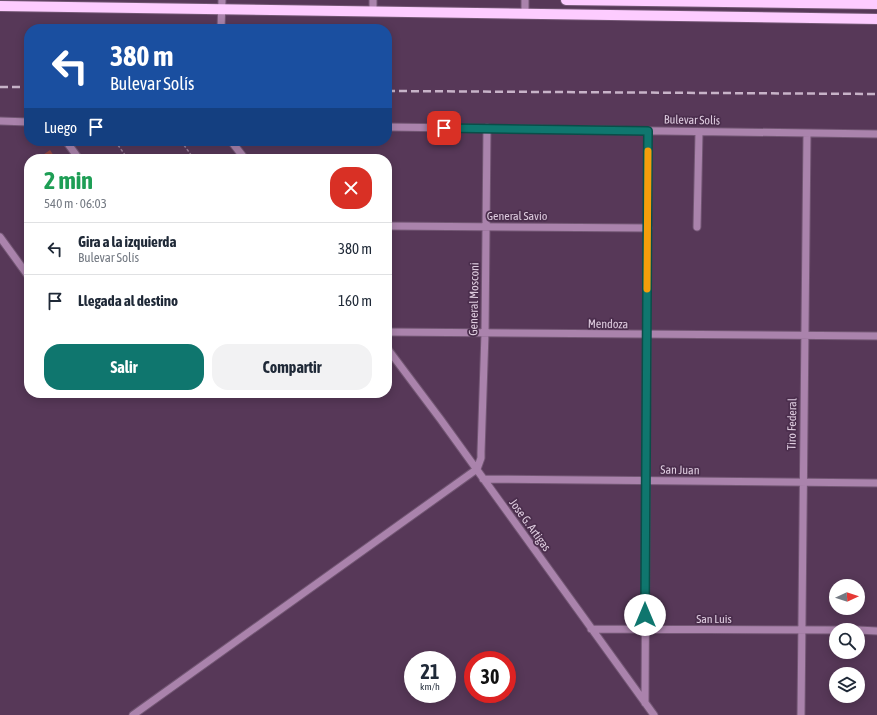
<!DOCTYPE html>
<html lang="es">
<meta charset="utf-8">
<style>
body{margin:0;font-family:"Asap Condensed",sans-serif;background:#f2f2f3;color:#1f2937;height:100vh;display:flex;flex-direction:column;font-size:15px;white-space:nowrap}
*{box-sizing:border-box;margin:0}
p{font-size:13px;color:#747a83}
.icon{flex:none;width:22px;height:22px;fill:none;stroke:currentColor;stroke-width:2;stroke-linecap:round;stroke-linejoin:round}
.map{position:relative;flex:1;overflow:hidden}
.sheet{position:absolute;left:24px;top:154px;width:368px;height:244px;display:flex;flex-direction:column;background:#fff;border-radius:16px;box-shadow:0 2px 10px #0003}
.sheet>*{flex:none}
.top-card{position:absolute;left:24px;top:24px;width:368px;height:122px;border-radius:16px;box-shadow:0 2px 10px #0003;background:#1a4fa0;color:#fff;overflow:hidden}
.needle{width:26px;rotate:87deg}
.tools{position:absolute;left:829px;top:579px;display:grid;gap:8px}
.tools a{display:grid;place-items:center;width:36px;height:36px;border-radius:50%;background:#fff;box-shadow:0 2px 10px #0003;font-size:20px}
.speed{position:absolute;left:404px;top:651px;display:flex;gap:8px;font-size:20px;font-weight:700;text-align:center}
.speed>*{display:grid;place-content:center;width:52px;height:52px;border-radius:50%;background:#fff;box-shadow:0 2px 10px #0003;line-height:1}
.speed small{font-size:10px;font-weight:400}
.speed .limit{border:6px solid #d22;background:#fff;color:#111}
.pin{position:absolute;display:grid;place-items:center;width:34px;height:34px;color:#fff;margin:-17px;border-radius:8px;box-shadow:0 2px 6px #0006}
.me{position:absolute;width:44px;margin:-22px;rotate:0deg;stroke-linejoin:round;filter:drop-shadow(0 0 3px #0008)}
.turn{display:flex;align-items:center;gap:14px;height:84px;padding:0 20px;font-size:18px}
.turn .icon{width:52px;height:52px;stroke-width:2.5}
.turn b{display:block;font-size:28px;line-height:34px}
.then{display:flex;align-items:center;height:38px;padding:0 20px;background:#0003;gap:8px;font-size:15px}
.round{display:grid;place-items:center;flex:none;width:42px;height:42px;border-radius:16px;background:#f2f2f3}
.overview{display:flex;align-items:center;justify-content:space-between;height:68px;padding:0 20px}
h1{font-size:24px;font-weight:700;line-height:30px;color:#1e9e55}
.cta{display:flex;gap:8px;margin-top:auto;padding:8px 20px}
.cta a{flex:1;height:46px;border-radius:16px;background:#0f766e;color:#fff;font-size:16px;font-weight:700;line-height:46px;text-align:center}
.cta a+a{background:#f2f2f3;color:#1f2937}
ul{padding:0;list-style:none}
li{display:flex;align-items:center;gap:12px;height:52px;padding:0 20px;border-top:1px solid #e0e1e3}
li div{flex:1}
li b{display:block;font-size:15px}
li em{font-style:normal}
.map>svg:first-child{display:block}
.green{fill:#954641}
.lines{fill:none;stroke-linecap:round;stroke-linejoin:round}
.minor-casing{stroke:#725673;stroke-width:9}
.major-casing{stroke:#725673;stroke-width:12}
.path{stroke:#9b829c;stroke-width:1.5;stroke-dasharray:3 2;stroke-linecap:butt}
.minor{stroke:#aa83ac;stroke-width:7}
.major{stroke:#fdccff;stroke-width:10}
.rail{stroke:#c7b3c8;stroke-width:2.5;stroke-dasharray:8 4;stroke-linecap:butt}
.route-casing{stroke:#0a4d48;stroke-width:10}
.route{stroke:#0f766e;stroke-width:7}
.slow{stroke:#f59e0b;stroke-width:7}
.labels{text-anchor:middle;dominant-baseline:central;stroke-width:3.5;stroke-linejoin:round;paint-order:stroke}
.street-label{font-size:12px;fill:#deccdf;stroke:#4b2e4d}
</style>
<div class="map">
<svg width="877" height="715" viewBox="0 0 877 715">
<rect width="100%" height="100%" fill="#573858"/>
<path class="green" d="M50 150 56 159H37Z"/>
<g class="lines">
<g class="minor-casing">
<path id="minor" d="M373 0V12
M525 13V0
M221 29 222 0
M0 121 29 122
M387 127 877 134
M66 141 79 159
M231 141 245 159
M387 226 648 228
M697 227 699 132
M0 237 29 277
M387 332 877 336
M387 348 441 420 654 715
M483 479 877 483
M591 629 836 630
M858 630 877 631
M645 703 648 131
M133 715 477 469 481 458V452L485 333 487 128
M801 715 807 133"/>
</g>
<g class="major-casing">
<path id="major" d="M566 0 877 4
M0 6 877 19"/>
</g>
<path class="path" d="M115 141 128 159
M181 141 194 159"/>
<use href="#minor" class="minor"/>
<use href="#major" class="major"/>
<path class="rail" d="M0 87H29
M387 91 877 94"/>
</g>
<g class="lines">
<g class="route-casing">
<path id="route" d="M444 128 648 131 645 615"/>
</g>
<use href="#route" class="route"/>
<path class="slow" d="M647 289 648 151"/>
</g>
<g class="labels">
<g class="street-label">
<text transform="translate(692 120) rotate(1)">Bulevar Solís</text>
<text x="517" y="216">General Savio</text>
<text transform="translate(474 299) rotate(-89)">General Mosconi</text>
<text transform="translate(608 324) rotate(1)">Mendoza</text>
<text transform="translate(792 424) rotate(-89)">Tiro Federal</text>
<text transform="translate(680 470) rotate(1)">San Juan</text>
<text transform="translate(530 525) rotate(54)">Jose G. Artigas</text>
<text x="714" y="619">San Luis</text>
</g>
</g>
</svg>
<div class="tools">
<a><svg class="needle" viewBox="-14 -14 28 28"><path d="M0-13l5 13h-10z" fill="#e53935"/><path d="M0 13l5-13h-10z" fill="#747a83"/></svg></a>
<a><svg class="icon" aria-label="search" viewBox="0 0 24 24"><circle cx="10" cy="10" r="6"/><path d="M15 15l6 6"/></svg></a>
<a><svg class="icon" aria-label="layers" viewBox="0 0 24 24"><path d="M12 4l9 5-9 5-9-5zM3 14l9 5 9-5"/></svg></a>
</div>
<div class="speed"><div>21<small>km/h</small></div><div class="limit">30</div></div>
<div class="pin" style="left:444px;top:128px;background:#d93025"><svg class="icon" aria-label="arrive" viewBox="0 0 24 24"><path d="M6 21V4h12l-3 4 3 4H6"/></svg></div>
<svg class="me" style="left:645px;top:615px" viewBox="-20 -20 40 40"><circle r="19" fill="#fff"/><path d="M0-13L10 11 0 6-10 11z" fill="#0f766e"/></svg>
<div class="top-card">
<div class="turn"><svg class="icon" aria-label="left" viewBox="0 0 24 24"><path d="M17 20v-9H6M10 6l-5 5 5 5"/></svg><div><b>380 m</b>Bulevar Solís</div></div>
<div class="then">Luego<svg class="icon" aria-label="arrive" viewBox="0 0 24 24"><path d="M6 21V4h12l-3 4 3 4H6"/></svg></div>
</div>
<section class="sheet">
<div class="overview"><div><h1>2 min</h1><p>540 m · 06:03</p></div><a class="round" style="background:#d93025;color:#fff"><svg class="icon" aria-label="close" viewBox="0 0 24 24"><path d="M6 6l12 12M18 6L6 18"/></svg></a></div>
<ul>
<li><svg class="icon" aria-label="left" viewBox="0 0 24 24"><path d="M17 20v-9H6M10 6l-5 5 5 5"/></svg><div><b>Gira a la izquierda</b><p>Bulevar Solís</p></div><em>380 m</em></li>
<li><svg class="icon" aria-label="arrive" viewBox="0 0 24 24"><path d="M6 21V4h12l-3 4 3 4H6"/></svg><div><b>Llegada al destino</b></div><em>160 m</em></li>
</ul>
<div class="cta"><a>Salir</a><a>Compartir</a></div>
</section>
</div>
